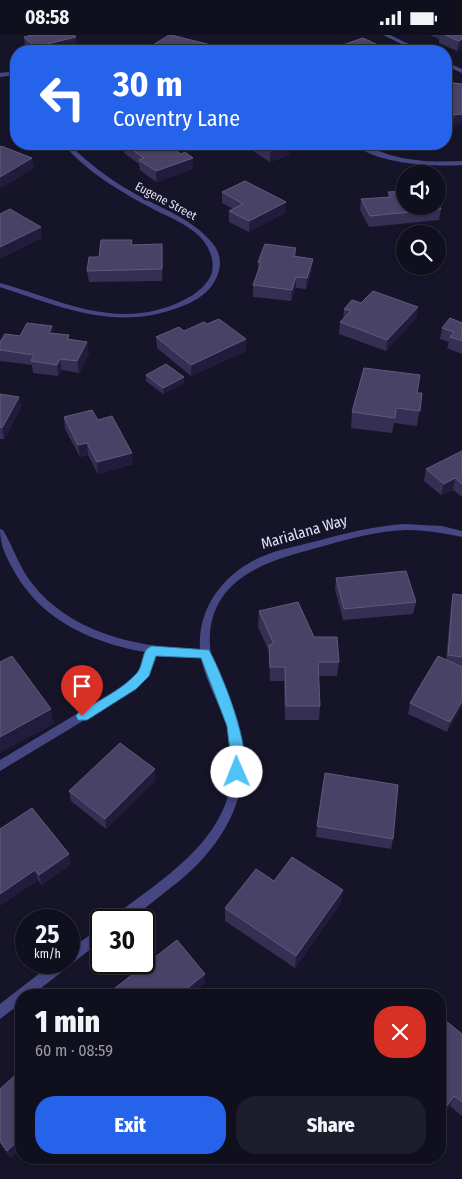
<!DOCTYPE html>
<meta charset="utf-8">
<style>
body{margin:0;font-family:"Fira Sans Condensed",sans-serif;background:#1e1d2b;color:#f1f3f6;height:100vh;display:flex;flex-direction:column;font-size:19px;white-space:nowrap}
*{box-sizing:border-box;margin:0}
p{font-size:16px;color:#9c9ca4}
.icon{flex:none;width:28px;height:28px;fill:none;stroke:currentColor;stroke-width:2;stroke-linecap:round;stroke-linejoin:round}
.map{position:relative;flex:1;overflow:hidden}
.sheet{position:absolute;left:15px;top:954px;width:431px;height:175px;display:flex;flex-direction:column;background:#100f1e;border-radius:20px;box-shadow:0 1px 4px #0004,0 0 0 1px #302f3c}
.sheet>*{flex:none}
.top-card{position:absolute;left:10px;top:10px;width:442px;height:105px;border-radius:20px;box-shadow:0 1px 4px #0004,0 0 0 1px #302f3c;background:#2563eb;color:#fff;overflow:hidden}
.fabs{position:absolute;left:396px;top:130px;display:grid;gap:10px}
.fabs a{display:grid;place-items:center;width:50px;height:50px;border-radius:50%;background:#100f1e;box-shadow:0 1px 4px #0004,0 0 0 1px #302f3c;font-size:25px}
.speed{position:absolute;left:15px;top:874px;display:flex;gap:10px;font-size:25px;font-weight:700;text-align:center}
.speed>*{display:grid;place-content:center;width:65px;height:65px;border-radius:50%;background:#100f1e;box-shadow:0 1px 4px #0004,0 0 0 1px #302f3c;line-height:1}
.speed small{font-size:12px;font-weight:400}
.speed .limit{border:2px solid #111;border-radius:8px;background:#fff;color:#111}
.pin{position:absolute;display:grid;place-items:center;width:42px;height:42px;color:#fff;margin:-51px -21px;border-radius:50% 50% 50% 0;rotate:-45deg;box-shadow:0 0 5px #0007}
.pin .icon{rotate:45deg}
.me{position:absolute;width:55px;margin:-28px;rotate:359deg;stroke-linejoin:round;filter:drop-shadow(0 0 4px #0008)}
.turn{display:flex;align-items:center;gap:18px;height:105px;padding:0 20px;font-size:22px}
.turn .icon{width:65px;height:65px;stroke-width:2.5}
.turn b{display:block;font-size:35px;line-height:42px}
.round{display:grid;place-items:center;flex:none;width:52px;height:52px;border-radius:20px;background:#1e1d2b}
.overview{display:flex;align-items:center;justify-content:space-between;height:85px;padding:0 20px}
h1{font-size:30px;font-weight:800;line-height:38px}
.button{display:flex;gap:10px;margin-top:auto;padding:10px 20px}
.button a{flex:1;height:58px;border-radius:20px;background:#2563eb;color:#fff;font-size:20px;font-weight:800;line-height:58px;text-align:center}
.button a+a{background:#1e1d2b;color:#f1f3f6}
.status{display:flex;justify-content:space-between;align-items:center;height:35px;padding:0 25px;background:#100f1e;direction:ltr}
.status svg{height:14px;fill:currentColor}
.map>svg:first-child{display:block}
.lines{fill:none;stroke-linecap:round;stroke-linejoin:round}
.service{fill:#454682;fill-rule:evenodd}
.minor{fill:#454682;fill-rule:evenodd}
.wall{fill:#352f54}
.shaded-wall{fill:#211c3b}
.building{fill:#474266;stroke:#605b7d}
.route{fill:#4fc3f7;stroke:#337fa1}
.labels{text-anchor:middle;dominant-baseline:central;stroke-width:5;stroke-linejoin:round;paint-order:stroke}
.far-street-label{font-size:12px;fill:#e1dffb;stroke:#161428}
.street-label{font-size:15px;fill:#e1dffb;stroke:#161428}
</style>
<div class="status"><b>08:58</b><svg viewBox="0 0 49 12"><path d="M0 12V9h3v3zM5 12V6h3v6zM10 12V3h3v9zM15 12V0h3v12zM26 1h20v11H26zM47 4h2v5h-2z"/></svg></div>
<div class="map">
<svg width="462" height="1144" viewBox="0 0 462 1144">
<rect width="100%" height="100%" fill="#161428"/>
<g class="lines">
<path class="service" d="M152 611 156 612 157 615 149 641 136 654 0 736V725L128 648 140 636 148 612Z"/>
<path class="minor" d="M383 0H390L423 16H416Z
M446 27 462 34V38L446 31Z
M16 36V40L0 42V38Z
M63 109H69C88 128 109 144 132 157 160 173 194 184 214 210 223 223 221 237 213 249 206 260 192 268 180 272 116 297 61 272 0 252V248C59 264 110 294 173 270 187 264 201 257 209 244 218 229 209 210 198 200 186 189 169 182 155 175 121 157 88 138 63 109Z
M353 109C366 108 381 118 394 121 417 127 439 127 462 126V130C430 132 379 129 353 109Z
M404 489 442 491 462 496V502C443 498 425 495 406 495 378 496 351 503 324 511 279 523 221 536 211 590 205 622 221 648 233 677 260 744 231 804 178 847 170 853 134 883 127 885 122 886 116 885 112 885L114 881C177 834 250 790 229 698 222 672 206 649 201 623 131 620 51 603 14 536 6 522 0 510 0 494L3 495C12 510 18 528 28 543 67 598 136 612 200 615 197 573 224 538 261 522 279 514 298 511 317 506 346 498 374 491 404 489Z
M101 892V906L74 927 69 929 68 932 32 960H21V968L0 984V969L53 928H69V915Z"/>
</g>
<path class="wall" d="M430 0H462L457 16 439 8V4Z
M24 2 77 12 58 16H30L25 12Z
M153 10 223 16H154Z
M340 11 382 12 399 16H340Z
M446 47 462 49 453 91 446 84Z
M123 109H166L193 134 156 147 140 135 139 129 124 118Z
M242 109H288L289 110V120L270 127Z
M222 157 285 178 249 197 229 187V176L233 174 222 168Z
M388 157 405 171 441 174 439 185 369 192 360 175 361 164 388 162Z
M132 205V210L163 220 162 246 89 247 87 236 99 222Z
M296 213V222L312 235 306 254 296 253 291 266 253 262V250L258 237V227Z
M361 268 418 272 416 283 386 316 339 299 340 287 343 285 344 274Z
M462 288V319L447 313 449 307 440 304 442 293Z
M207 289 246 304V316L191 341 157 313 156 302 184 296Z
M52 291 53 298 69 300V304L89 318 79 338 62 335 58 341 33 338 32 330 0 326V315L20 301Z
M146 340 184 342V348L163 359 146 346Z
M417 358H422L417 391 394 388 392 398 351 393 352 377Z
M0 359 19 362 21 373 4 404H0Z
M64 382 98 385 133 429 98 439 88 420 80 422 65 394Z
M462 416V462L453 455 441 460 424 446 426 434Z
M336 543 416 567 413 579 343 585 335 554Z
M453 559 462 560V671L447 697 408 679 410 668 446 625 451 570Z
M259 576 314 602 339 627 337 641H318L320 671 319 685H285L284 646H270L269 616 258 592Z
M156 745 106 794 71 766 69 756Z
M317 791 393 804 391 814 316 802Z
M0 794 71 829 42 850 38 845 1 870 0 869Z
M274 846 341 868 295 933 225 886V873Z
M440 981 462 999V1081L450 1071 440 1085Z
M0 1054 11 1123 0 1108Z"/>
<path class="shaded-wall" d="M76 2 77 12 58 16H36L35 12Z
M462 4V14L457 16 459 6Z
M462 79V89L453 91 454 80Z
M289 110V120L270 127V116Z
M32 123 34 133 0 154V142Z
M193 123V134L156 147V136Z
M286 167 285 178 249 197V186Z
M41 192 42 203 0 224V212Z
M162 209 163 220 162 246Z
M313 224 312 235 306 254 307 243Z
M296 242V253L291 266 292 255Z
M418 272 416 283 386 316 387 305Z
M52 291 54 303 49 298Z
M246 304V316L191 341V330Z
M87 307 89 318 79 338 77 326Z
M60 324 62 335 58 341 57 330Z
M184 342V348L163 359V353Z
M19 362 21 373 4 404 2 393Z
M87 408 88 420 80 422 78 410Z
M132 418 133 429 98 439 97 427Z
M455 443 453 455 441 460 444 449Z
M462 666V671L447 697 450 687Z
M51 674 54 689 0 718V702Z
M155 734 156 745 106 794 105 784Z
M69 819 71 829 42 850 39 840Z
M35 835 38 845 1 870 0 868V859Z
M343 855 341 868 295 933 296 921Z
M205 939V948L191 960H179Z
M454 1061 450 1071 440 1085 444 1075Z
M21 1103V1113L11 1123 7 1116Z"/>
<path class="building" d="M32 0H74L76 2 35 12 24 2Z
M169 0H171L223 13 219 16H175L153 10Z
M445 0H462V4L459 6Z
M363 3 382 12 387 10 399 16H351L340 11Z
M446 47 462 49V79L454 80 446 73Z
M124 109H166L181 119 185 117 193 123 156 136 139 125 144 123Z
M258 109H288L289 110 270 116Z
M1 111 32 123 0 142V112Z
M245 146 286 167 249 186 229 176 243 169 222 157Z
M405 156V171H438V168L441 174 370 181 361 164 391 162 388 157Z
M10 174 41 192 0 212V179Z
M101 205H132L131 210 162 209V234L87 236 89 222H99Z
M265 209 296 213 293 221 313 224 307 243 296 242 292 255 253 250 261 228 258 227Z
M373 256 418 272 387 305 340 287 351 276 344 274 352 265 361 268Z
M450 283 462 288V306L450 302 454 297 442 293Z
M219 284 246 304 191 330 156 302 179 292 184 296 204 287 207 289Z
M27 288 52 291 49 298 69 300 67 304 87 307 77 326 60 324 57 330 31 326 34 320 0 315V307L5 299 20 301Z
M166 329 184 342 163 353 146 340Z
M364 333 420 340 417 358H422L420 376 396 373 395 383 352 377Z
M0 359 19 362 2 393 0 392Z
M92 375 98 385 112 381 132 418 97 427 87 408 78 410 64 382Z
M462 416V449L455 443 444 449 426 434Z
M406 536 416 567 344 574 336 543Z
M453 559 462 560V622L448 620Z
M298 567 314 602H337L339 627H318L320 671H286L285 632H270L269 610 274 609 259 576Z
M12 621 51 674 0 702V627Z
M438 621 462 632V666L450 687 410 668Z
M120 708 155 734 105 784 69 756Z
M325 738 398 750 393 804 317 791Z
M32 773 69 819 39 840 35 835 0 859V794Z
M292 822 343 855 296 921 225 873 256 834 274 846Z
M177 905 205 939 179 960H106Z
M440 981 462 999V1067L454 1061 444 1075 440 1072Z
M21 1035V1103L7 1116 0 1106V1054Z"/>
<path class="route" d="M152 611 209 615C222 639 254 717 242 741L237 743 233 741 227 691 201 623 156 621 149 641 136 654 87 685H78L76 681 78 678C98 666 122 655 137 638 144 630 141 614 152 611Z"/>
<g class="labels">
<g class="far-street-label">
<text transform="translate(166 166) rotate(28)">Eugene Street</text>
</g>
<g class="street-label">
<text transform="translate(304 497) rotate(-16)">Marialana Way</text>
</g>
</g>
</svg>
<div class="fabs">
<a><svg class="icon" aria-label="sound" viewBox="0 0 24 24"><path d="M4 9h4l5-4v14l-5-4H4zM17 9q2 3 0 6"/></svg></a>
<a><svg class="icon" aria-label="search" viewBox="0 0 24 24"><circle cx="10" cy="10" r="6"/><path d="M15 15l6 6"/></svg></a>
</div>
<div class="speed"><div>25<small>km/h</small></div><div class="limit">30</div></div>
<div class="pin" style="left:82px;top:681px;background:#d93025"><svg class="icon" aria-label="arrive" viewBox="0 0 24 24"><path d="M6 21V4h12l-3 4 3 4H6"/></svg></div>
<svg class="me" style="left:237px;top:737px" viewBox="-20 -20 40 40"><circle r="19" fill="#fff"/><path d="M0-13L10 11 0 6-10 11z" fill="#4fc3f7"/></svg>
<div class="top-card">
<div class="turn"><svg class="icon" aria-label="left" viewBox="0 0 24 24"><path d="M17 20v-9H6M10 6l-5 5 5 5"/></svg><div><b>30 m</b>Coventry Lane</div></div>
</div>
<section class="sheet">
<div class="overview"><div><h1>1 min</h1><p>60 m · 08:59</p></div><a class="round" style="background:#d93025;color:#fff"><svg class="icon" aria-label="close" viewBox="0 0 24 24"><path d="M6 6l12 12M18 6L6 18"/></svg></a></div>
<div class="button"><a>Exit</a><a>Share</a></div>
</section>
</div>
